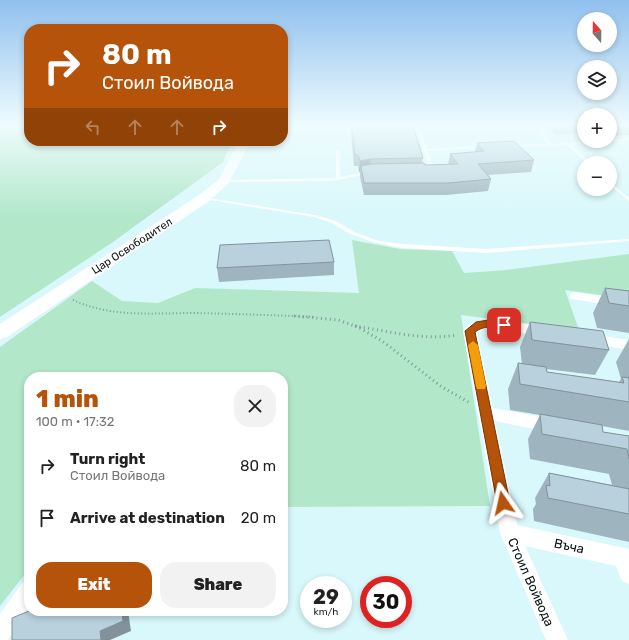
<!DOCTYPE html>
<meta charset="utf-8">
<style>
body{margin:0;font-family:Rubik,sans-serif;background:#f2f2f2;color:#222;height:100vh;display:flex;flex-direction:column;font-size:15px;white-space:nowrap}
*{box-sizing:border-box;margin:0}
p{font-size:13px;color:#767676}
.icon{flex:none;width:22px;height:22px;fill:none;stroke:currentColor;stroke-width:2;stroke-linecap:round;stroke-linejoin:round}
.map{position:relative;flex:1;overflow:hidden}
.sheet{position:absolute;left:24px;top:372px;width:264px;height:244px;display:flex;flex-direction:column;background:#fff;border-radius:16px;box-shadow:0 2px 6px #0003}
.sheet>*{flex:none}
.guide{position:absolute;left:24px;top:24px;width:264px;height:122px;border-radius:16px;box-shadow:0 2px 6px #0003;background:#b45309;color:#fff;overflow:hidden}
.needle{width:26px;rotate:340deg}
.tools{position:absolute;left:577px;top:12px;display:grid;gap:8px}
.tools a{display:grid;place-items:center;width:40px;height:40px;border-radius:50%;background:#fff;box-shadow:0 2px 6px #0003;font-size:20px}
.speed{position:absolute;left:300px;top:576px;display:flex;gap:8px;font-size:20px;font-weight:700;text-align:center}
.speed>*{display:grid;place-content:center;width:52px;height:52px;border-radius:50%;background:#fff;box-shadow:0 2px 6px #0003;line-height:1}
.speed small{font-size:10px;font-weight:400}
.speed .limit{border:6px solid #d22;background:#fff;color:#111}
.pin{position:absolute;display:grid;place-items:center;width:34px;height:34px;color:#fff;margin:-17px;border-radius:8px;box-shadow:0 2px 6px #0006}
.me{position:absolute;width:44px;margin:-22px;rotate:349deg;stroke-linejoin:round;filter:drop-shadow(0 0 3px #0008)}
.turn{display:flex;align-items:center;gap:14px;height:84px;padding:0 12px;font-size:18px}
.turn .icon{width:52px;height:52px;stroke-width:2.5}
.turn b{display:block;font-size:28px;line-height:34px}
.lanes{display:flex;align-items:center;height:38px;padding:0 12px;background:#0003;justify-content:center;gap:20px;direction:ltr}
.lanes .off{opacity:.35}
.round{display:grid;place-items:center;flex:none;width:42px;height:42px;border-radius:16px;background:#f2f2f2}
.headline{display:flex;align-items:center;justify-content:space-between;height:68px;padding:0 12px}
h1{font-size:24px;font-weight:800;line-height:30px;color:#b45309}
.button{display:flex;gap:8px;margin-top:auto;padding:8px 12px}
.button a{flex:1;height:46px;border-radius:16px;background:#b45309;color:#fff;font-size:16px;font-weight:800;line-height:46px;text-align:center}
.button a+a{background:#f2f2f2;color:#222}
ul{padding:0;list-style:none}
li{display:flex;align-items:center;gap:12px;height:52px;padding:0 12px}
li div{flex:1}
li b{display:block;font-size:15px}
li em{font-style:normal}
.map>svg:first-child{display:block}
.green{fill:#b2e7ca}
.lines{fill:none;stroke-linecap:round;stroke-linejoin:round}
.path-far1{stroke:#82999b;stroke-width:2;stroke-dasharray:1 2.5;stroke-linecap:butt}
.path{stroke:#82999b;stroke-width:3;stroke-dasharray:1 3.5;stroke-linecap:butt}
.lane{fill:#fff;fill-rule:evenodd}
.street{fill:#fff;fill-rule:evenodd}
.secondary{fill:#fff;fill-rule:evenodd}
.wall{fill:#9eb4be}
.shaded-wall{fill:#81929b}
.building{fill:#b8d1dd;stroke:#81929b}
.route{fill:#b45309;stroke:#753606}
.slow{fill:#f59e0b}
.labels{text-anchor:middle;dominant-baseline:central;stroke-width:3.5;stroke-linejoin:round;paint-order:stroke}
.street-label{font-size:11px;fill:#091415;stroke:#fff}
.near-street-label{font-size:13px;fill:#091415;stroke:#fff}
</style>
<div class="map">
<svg width="629" height="640" viewBox="0 0 629 640">
<rect width="100%" height="100%" fill="#d9f8fb"/>
<path class="green" d="M0 126H29V141H232L223 162 113 242 0 317Z
M352 240 400 249 452 251 464 273 507 270 629 254V299L565 290 579 330 461 315 490 506 283 507V377H29V569L0 606V347L92 281 122 301 158 303 195 288 359 293Z"/>
<g class="lines">
<path class="path-far1" d="M73 300C112 318 154 313 195 313 235 314 275 315 314 317"/>
<path class="path" d="M294 316 338 320 358 327 382 341 442 387 470 403
M355 326C388 331 423 341 457 335"/>
<path class="lane" d="M415 126H419L427 149 483 146 485 147 483 148 428 151 434 169 427 171V169L430 168Z
M535 126H539L551 144 590 141H607L605 142 571 145 591 163H587L567 145 511 147 510 146 512 145 547 144Z
M629 138V140L610 142 608 141H610V140Z
M336 150 339 151 340 177 367 172H368V174L332 181 224 182 222 181 224 180 336 178Z
M610 182 629 198V201L610 185Z
M202 197 315 215 336 221 354 232 379 241 403 244 486 249 629 239V241L486 253 403 248 376 243 350 234 332 223 314 217 204 199 202 198Z"/>
<path class="street" d="M575 292 629 300V308L571 299 569 296 571 293Z
M488 319 544 327 549 329 551 332 549 335 544 337 488 327 477 333 493 408 554 419 560 421 562 426 560 431 554 433 495 421 517 525 629 549V584L622 581 616 566 525 546 568 640H546L500 533 463 331C469 322 479 321 488 319Z
M589 334 629 340V350L584 342 582 339 584 336Z
M29 580V608L8 640H0V614L22 583Z"/>
<path class="secondary" d="M239 141H251L228 184 209 201 7 337 0 339V324L199 195 219 179Z"/>
</g>
<path class="wall" d="M351 126H413L423 158 422 163 425 165H448L450 154 475 152 477 143 534 160 531 172 488 175 491 179 488 191 446 195H364L360 177V172H359L358 166H354L351 134Z
M545 126H584V133L556 135Z
M610 126H629V135L610 136Z
M334 262V275L219 282 217 268Z
M605 288 629 291V333L597 328 593 313Z
M530 322 609 350 595 375 546 369 547 372 619 382 621 379 616 362 629 339V431L602 426 603 432 629 436V542L534 521 533 509 536 504 535 498 549 473 628 488 612 485 609 474 530 459 528 439 540 415 510 410 508 389 518 363 522 364 520 347Z"/>
<path class="shaded-wall" d="M371 159 370 170 361 166 360 172H359L360 161Z
M122 611H128L131 631 110 640H101L100 631Z"/>
<path class="building" d="M352 126H413L423 158 371 159 360 161 358 155H355Z
M514 141 534 160 478 164 491 179 448 183H364L361 166 371 164 424 163 425 165 458 164 450 154 484 151 477 143Z
M329 240 334 262 217 268 220 245Z
M605 288 629 291V306L609 303Z
M530 322 603 331 609 350 532 340Z
M518 363 546 367 547 372 590 378 624 383 622 377 629 378V402L520 384Z
M540 414 602 425 603 432 629 436V459L627 449 542 434Z
M549 473 629 489V514L548 498 546 485 550 486Z
M29 611H122L123 621 100 631 101 640H12V618Z"/>
<linearGradient id="sky" x2="0" y2="1"><stop stop-color="#91c0ee"/><stop offset="0.58" stop-color="#eefcfd"/><stop offset="1" stop-color="#eefcfd" stop-opacity="0"/></linearGradient>
<rect width="629" height="216" fill="url(#sky)"/>
<path class="route" d="M488 320 504 322 508 325 504 329C492 327 485 325 475 332L510 503 508 507 503 509 499 507 497 503 465 331 476 322Z"/>
<path class="slow" d="M473 341 478 345 486 386 485 389H477L476 386 468 345Z"/>
<g class="labels">
<g class="street-label">
<text transform="translate(132 246) rotate(-33)">Цар Освободител</text>
</g>
<g class="near-street-label">
<text transform="translate(569 546) rotate(12)">Въча</text>
<text transform="translate(531 582) rotate(66)">Стоил Войвода</text>
</g>
</g>
</svg>
<div class="tools">
<a><svg class="needle" viewBox="-14 -14 28 28"><path d="M0-13l5 13h-10z" fill="#e53935"/><path d="M0 13l5-13h-10z" fill="#767676"/></svg></a>
<a><svg class="icon" aria-label="layers" viewBox="0 0 24 24"><path d="M12 4l9 5-9 5-9-5zM3 14l9 5 9-5"/></svg></a>
<a>+</a>
<a>−</a>
</div>
<div class="speed"><div>29<small>km/h</small></div><div class="limit">30</div></div>
<div class="pin" style="left:504px;top:325px;background:#d93025"><svg class="icon" aria-label="arrive" viewBox="0 0 24 24"><path d="M6 21V4h12l-3 4 3 4H6"/></svg></div>
<svg class="me" style="left:503px;top:503px" viewBox="-20 -20 40 40"><path d="M0-17L14 15 0 8-14 15z" fill="#b45309" stroke="#fff" stroke-width="4"/></svg>
<div class="guide">
<div class="turn"><svg class="icon" aria-label="right" viewBox="0 0 24 24"><path d="M7 20v-9h11M14 6l5 5-5 5"/></svg><div><b>80 m</b>Стоил Войвода</div></div>
<div class="lanes"><svg class="icon off" aria-label="left" viewBox="0 0 24 24"><path d="M17 20v-9H6M10 6l-5 5 5 5"/></svg><svg class="icon off" aria-label="ahead" viewBox="0 0 24 24"><path d="M12 20V5M6 11l6-6 6 6"/></svg><svg class="icon off" aria-label="ahead" viewBox="0 0 24 24"><path d="M12 20V5M6 11l6-6 6 6"/></svg><svg class="icon" aria-label="right" viewBox="0 0 24 24"><path d="M7 20v-9h11M14 6l5 5-5 5"/></svg></div>
</div>
<section class="sheet">
<div class="headline"><div><h1>1 min</h1><p>100 m · 17:32</p></div><a class="round"><svg class="icon" aria-label="close" viewBox="0 0 24 24"><path d="M6 6l12 12M18 6L6 18"/></svg></a></div>
<ul>
<li><svg class="icon" aria-label="right" viewBox="0 0 24 24"><path d="M7 20v-9h11M14 6l5 5-5 5"/></svg><div><b>Turn right</b><p>Стоил Войвода</p></div><em>80 m</em></li>
<li><svg class="icon" aria-label="arrive" viewBox="0 0 24 24"><path d="M6 21V4h12l-3 4 3 4H6"/></svg><div><b>Arrive at destination</b></div><em>20 m</em></li>
</ul>
<div class="button"><a>Exit</a><a>Share</a></div>
</section>
</div>
